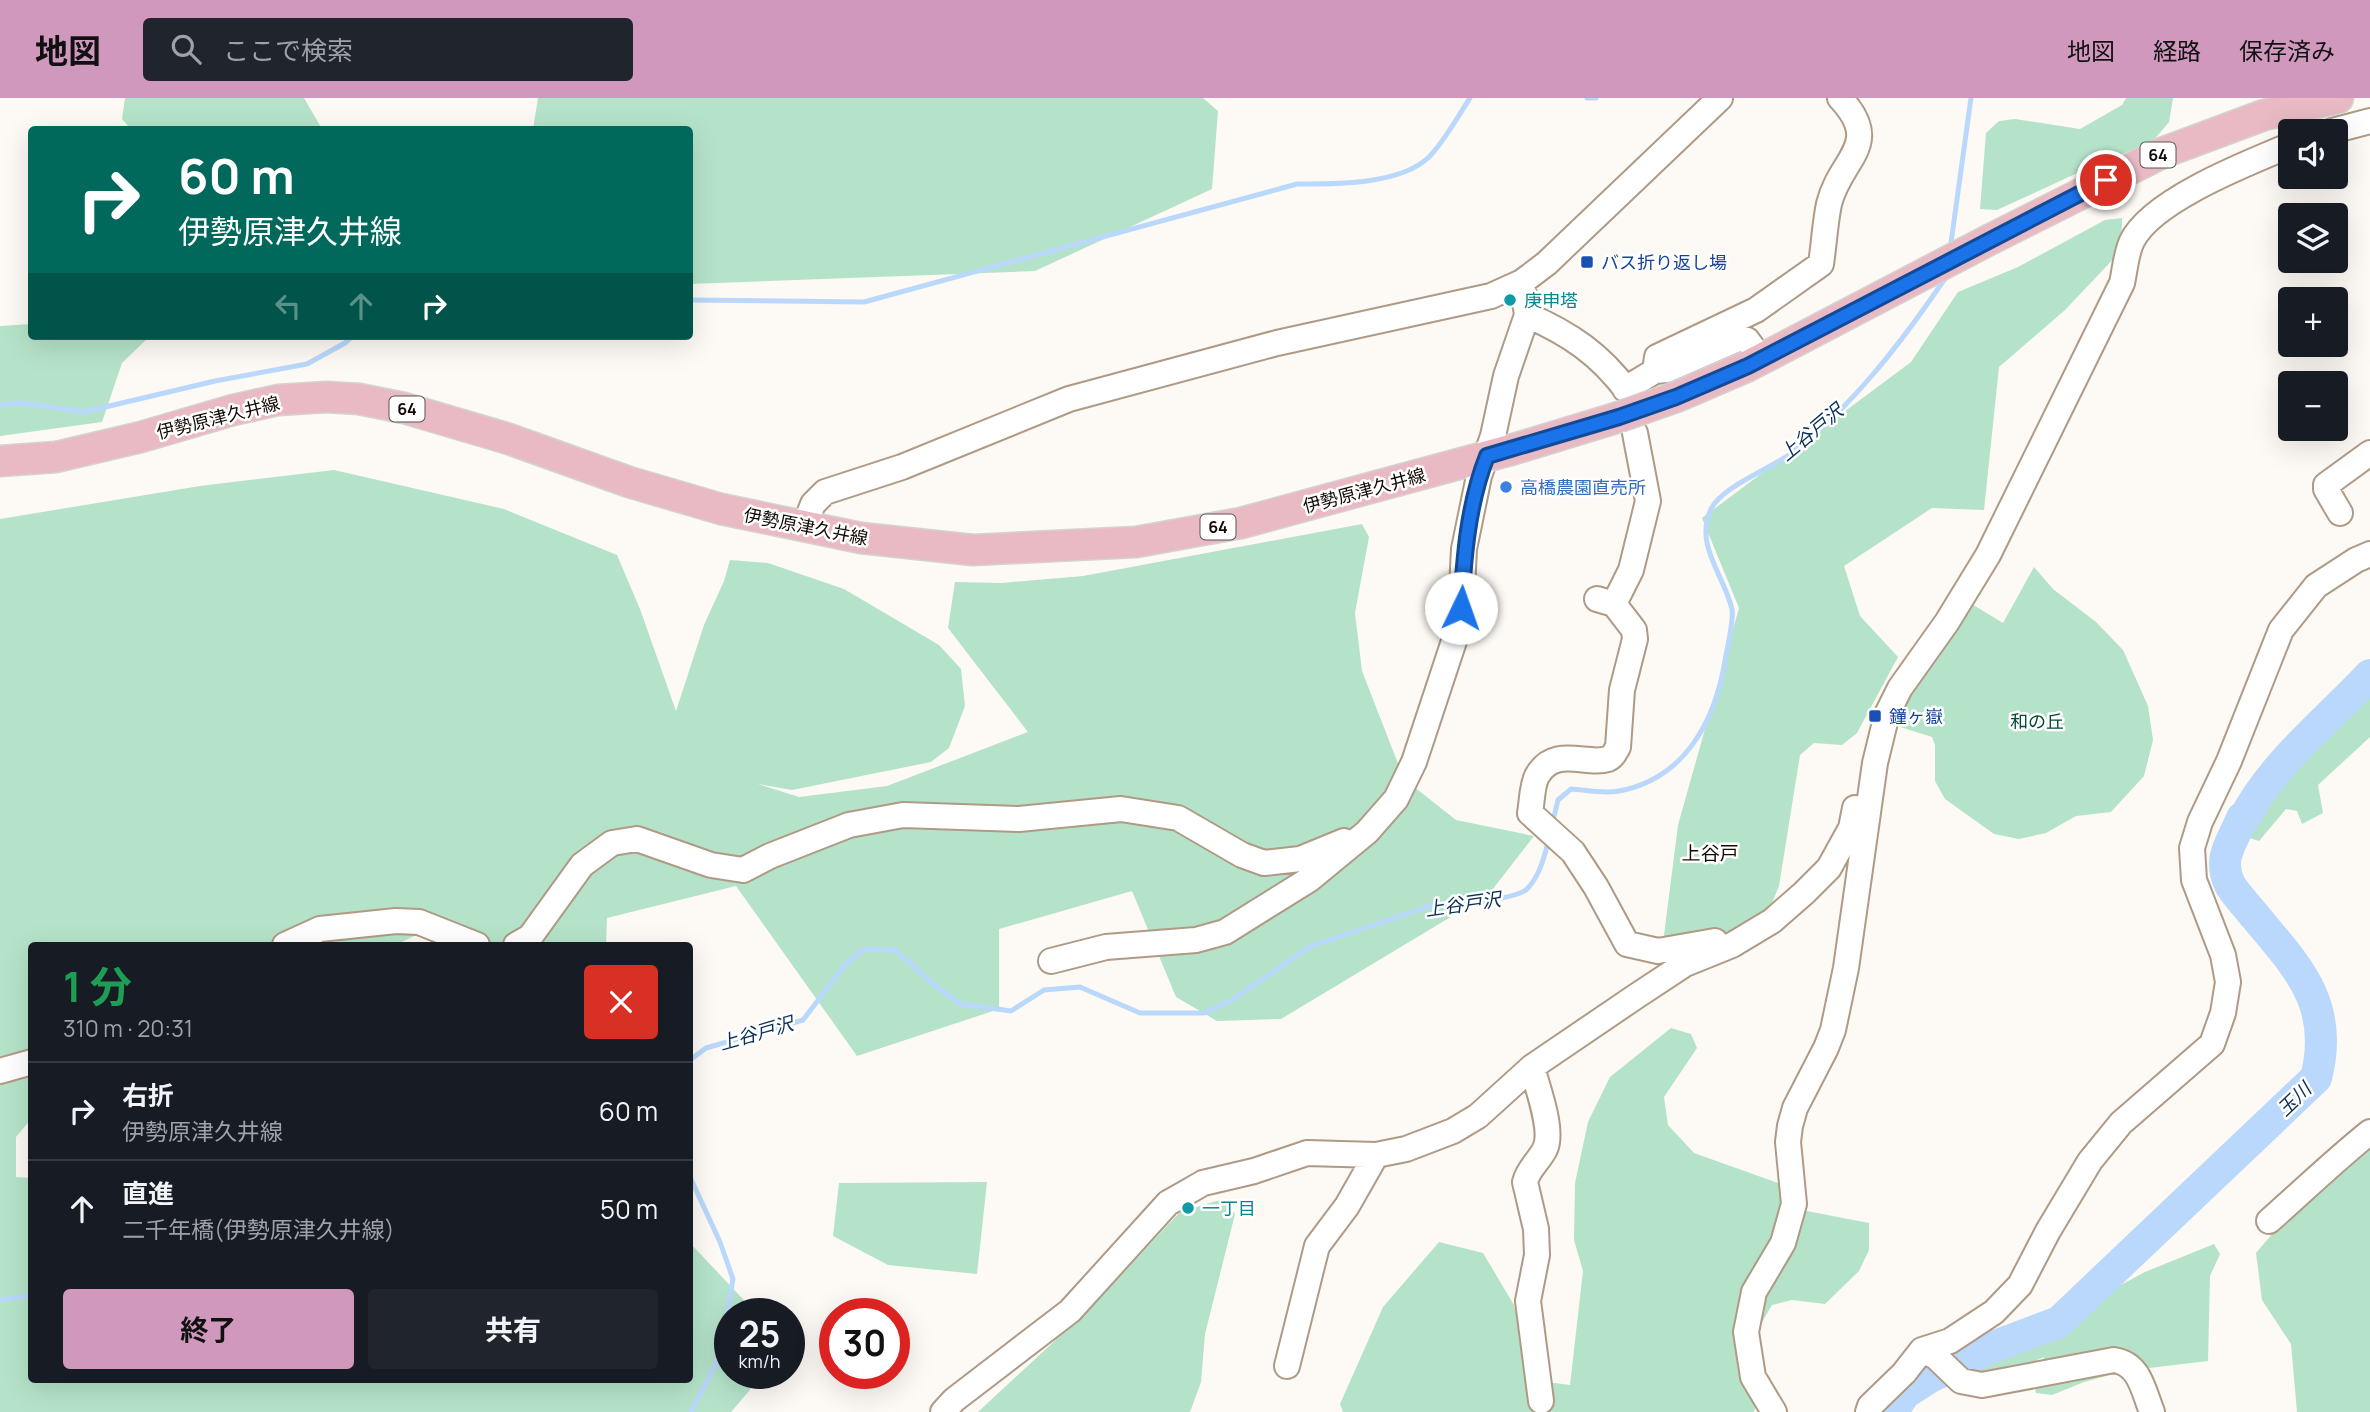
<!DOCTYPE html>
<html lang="ja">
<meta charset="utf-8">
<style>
body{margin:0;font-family:Manrope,"Noto Sans JP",sans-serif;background:#20242c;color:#f1f3f6;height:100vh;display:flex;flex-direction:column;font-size:26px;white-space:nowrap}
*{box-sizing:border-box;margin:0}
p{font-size:23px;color:#9ea1a6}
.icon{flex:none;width:38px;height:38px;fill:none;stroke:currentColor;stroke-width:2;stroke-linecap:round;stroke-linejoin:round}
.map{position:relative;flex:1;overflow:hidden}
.side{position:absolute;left:28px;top:844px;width:665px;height:441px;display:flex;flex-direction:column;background:#171b24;border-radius:7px;box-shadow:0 7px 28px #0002}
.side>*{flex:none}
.hud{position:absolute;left:28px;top:28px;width:665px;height:214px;border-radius:7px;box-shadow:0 7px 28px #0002;background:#00695c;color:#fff;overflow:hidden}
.tools{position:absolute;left:2278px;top:21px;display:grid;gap:14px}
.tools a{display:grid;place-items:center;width:70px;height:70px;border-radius:7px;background:#171b24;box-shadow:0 7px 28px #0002;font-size:35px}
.speed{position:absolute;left:714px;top:1200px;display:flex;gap:14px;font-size:35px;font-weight:700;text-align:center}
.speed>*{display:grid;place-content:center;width:91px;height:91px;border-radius:50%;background:#171b24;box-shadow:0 7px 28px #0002;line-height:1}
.speed small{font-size:18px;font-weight:400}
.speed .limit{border:10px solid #d22;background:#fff;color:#111}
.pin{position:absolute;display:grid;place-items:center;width:60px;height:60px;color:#fff;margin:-30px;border:4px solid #fff;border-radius:50%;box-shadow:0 2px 7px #0007}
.me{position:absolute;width:77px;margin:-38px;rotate:3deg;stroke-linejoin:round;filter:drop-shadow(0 0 5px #0008)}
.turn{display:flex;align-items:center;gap:24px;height:147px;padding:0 35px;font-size:32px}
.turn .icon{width:91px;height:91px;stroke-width:2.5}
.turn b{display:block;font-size:49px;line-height:60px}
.lanes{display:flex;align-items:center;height:66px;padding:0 35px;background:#0003;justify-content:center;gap:35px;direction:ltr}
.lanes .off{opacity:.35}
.round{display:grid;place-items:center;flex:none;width:74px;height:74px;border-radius:7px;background:#20242c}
.summary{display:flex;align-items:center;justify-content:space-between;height:119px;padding:0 35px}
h1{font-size:42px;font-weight:700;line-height:52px;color:#1e9e55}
.button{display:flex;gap:14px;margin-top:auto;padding:14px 35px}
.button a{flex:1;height:80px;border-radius:7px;background:#d098bd;color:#111;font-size:28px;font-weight:700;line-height:80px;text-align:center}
.button a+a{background:#20242c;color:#f1f3f6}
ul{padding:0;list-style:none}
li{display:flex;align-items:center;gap:21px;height:98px;padding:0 35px;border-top:2px solid #363941}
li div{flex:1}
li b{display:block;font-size:26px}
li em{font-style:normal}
header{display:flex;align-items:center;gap:42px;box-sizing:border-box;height:98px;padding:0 35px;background:#d098bd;color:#111}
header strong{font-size:33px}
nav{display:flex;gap:38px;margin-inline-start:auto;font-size:24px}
.search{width:490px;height:63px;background:#20242c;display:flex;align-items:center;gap:18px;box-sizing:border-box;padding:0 24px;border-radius:7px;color:#9ea1a6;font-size:26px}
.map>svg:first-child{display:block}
.green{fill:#b5e3c9}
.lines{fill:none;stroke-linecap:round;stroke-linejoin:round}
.stream{stroke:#bad8fb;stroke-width:5}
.river{stroke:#bad8fb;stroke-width:32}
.minor-casing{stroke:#af9a85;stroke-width:28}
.major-casing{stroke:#d4d3d2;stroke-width:33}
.minor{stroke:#fff;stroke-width:24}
.major{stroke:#e9bac3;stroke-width:30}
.major-bridge-casing{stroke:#d4d3d2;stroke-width:33;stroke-linecap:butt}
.major-bridge{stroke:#e9bac3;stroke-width:30}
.route-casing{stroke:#114b97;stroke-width:18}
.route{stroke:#1a73e8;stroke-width:12}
.transit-dot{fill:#1a4fb4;stroke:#fff;stroke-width:2.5}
.culture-dot{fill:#0f9aa8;stroke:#fff;stroke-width:2.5}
.shop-dot{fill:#3f7fe0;stroke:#fff;stroke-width:2.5}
.labels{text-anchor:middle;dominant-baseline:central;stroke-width:5;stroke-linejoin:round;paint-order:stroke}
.shield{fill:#fff;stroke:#59544f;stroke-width:2}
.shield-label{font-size:16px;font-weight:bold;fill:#120a04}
.transit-label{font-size:18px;fill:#164399;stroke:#fff;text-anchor:start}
.culture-label{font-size:18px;fill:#0d838f;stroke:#fff;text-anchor:start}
.street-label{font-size:18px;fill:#120a04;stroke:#fff}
.shop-label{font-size:18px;fill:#366cbe;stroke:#fff;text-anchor:start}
.park-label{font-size:18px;fill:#004b2f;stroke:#fff}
.water-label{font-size:19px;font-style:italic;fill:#0a3057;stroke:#fff}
.neighbourhood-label{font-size:19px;fill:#120a04;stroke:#fff}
</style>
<header>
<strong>地図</strong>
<div class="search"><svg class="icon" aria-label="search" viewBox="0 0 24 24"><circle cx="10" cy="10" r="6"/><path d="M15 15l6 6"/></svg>ここで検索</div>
<nav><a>地図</a><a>経路</a><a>保存済み</a></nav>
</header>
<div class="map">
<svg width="2370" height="1314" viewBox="0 0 2370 1314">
<rect width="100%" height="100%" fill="#fdf9f4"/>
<path class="green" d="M125 0H304L322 31H131L122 21Z
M538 0H1203L1218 13 1212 91 1035 173 690 186V32L533 31Z
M2126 0H2173L2169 24 2153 43 2073 77 1997 112 1980 111 1986 35 1999 23 2015 21 2080 31 2122 7Z
M2122 120 2121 153 2065 212 1999 269 1984 412 1932 410 1844 468 1860 518 1898 559 1857 635 1842 647 1814 645 1800 657 1779 788 1756 845H1663L1678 727 1739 510 1702 420 1911 264 1958 194 2018 169 2105 122Z
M31 226 32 238H150L122 265 102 324 0 338V228Z
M334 372 504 411 617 457 640 511 676 613 704 527 724 483 730 462 768 465 844 491 939 547 961 571 965 608 949 650 931 664 792 692 758 686 799 699 887 688 1028 634 948 530 955 484 1002 485 1083 478 1362 426 1369 439 1355 515 1362 573 1404 681 1456 722 1534 738 1489 796 1281 921 1217 923 1176 899 1132 793 999 831V911L857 958 736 788 607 820 606 847H489L482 840 414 838 396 847H32L31 1021 16 1039V1079L31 1080 32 1281H690V1145L757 1216H730V1276H759L749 1293 731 1314H0V421L200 388Z
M2034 469 2053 491 2096 524 2123 552 2148 608 2153 642 2144 678 2111 714 2076 718 2046 735 2019 741 1994 736 1945 701 1935 683V647L1932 639 1894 627 1900 611 1965 502 2003 525Z
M2370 596V639L2318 687 2323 715 2302 726 2297 713 2286 711 2259 743 2247 739 2253 721 2277 691 2283 675 2350 607Z
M1671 930 1691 936 1697 950 1664 999 1668 1027 1694 1055 1778 1085 1786 1109 1869 1125V1152L1859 1173 1825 1206 1792 1202 1772 1207 1757 1233 1764 1279 1754 1314H1343L1340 1306 1383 1209 1439 1144 1483 1155 1514 1207 1532 1282 1570 1287 1583 1173 1574 1142 1575 1085 1588 1024 1610 979Z
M2370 1052V1314H2297L2291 1246 2262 1202 2256 1155 2299 1104Z
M987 1084 977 1176 888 1167 833 1138 839 1085Z
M1223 1101 1235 1116 1205 1236 1201 1284 1190 1314H978L1090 1210 1180 1114Z
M2214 1146 2220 1156 2210 1178 2208 1263 2124 1273 2084 1284 2052 1297 2036 1295 2034 1286 2044 1259 2016 1271 1984 1281 1974 1270 1981 1256 2040 1234 2082 1208 2145 1174Z"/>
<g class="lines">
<path class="stream" d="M1587 0H1596
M1950 152 1971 0
M690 202 864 204 1297 86C1335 86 1400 87 1429 59 1444 44 1458 18 1470 0
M0 307 23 305 84 314 215 283 307 266 345 245 353 238
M1552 727 1558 702 1571 691C1586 692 1604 696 1619 693 1684 681 1715 624 1725 563 1727 550 1734 523 1732 511 1724 477 1694 447 1711 411 1722 388 1773 370 1793 354 1853 308 1904 241 1946 179
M690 962 706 950 803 922 845 867 864 851 895 852 932 885 960 906 1011 913 1044 892 1080 889 1140 915H1204L1232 902 1311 848 1427 809C1449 804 1516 804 1528 790 1540 777 1545 757 1549 740
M690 1079 720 1144 733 1181 719 1260 691 1314
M0 1202 32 1197"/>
<path class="river" d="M1892 1314 1905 1295 1930 1279 1990 1250 2059 1224 2316 980C2336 903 2294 866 2249 811 2236 795 2225 787 2225 765 2225 752 2237 733 2242 720L2245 719C2274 664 2328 622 2370 577"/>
<g class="minor-casing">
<path id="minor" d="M2332 33 2370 23
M1527 217C1570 236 1600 256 1628 294
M1655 273 1657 259 1756 212 1821 166C1824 146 1825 125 1829 106 1840 60 1884 47 1840 0
M1625 291 1655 273 1667 272 1738 241 1747 242 1762 262
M2340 415 2326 391V387L2370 355
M804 429 813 406 825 394 902 369 1069 301 1277 245 1491 198 1522 184 1547 165 1720 0
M1597 501 1614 506 1634 532 1635 541 1622 592 1618 649C1615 654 1613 659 1608 661 1587 668 1554 647 1537 678 1532 687 1532 704 1530 715L1573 754 1596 789 1627 846 1658 853 1715 843
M1614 506 1631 472 1648 403 1635 335
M285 847 320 831 396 823 419 824 477 847
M516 847 530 839 582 767 612 745 637 741 711 767 743 772 770 758 849 727 903 717 1019 721 1121 711 1178 720 1242 757 1264 765 1300 761 1344 743
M1051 863 1106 849 1196 842 1225 834 1310 781 1367 734 1396 701 1414 664 1458 531 1461 510 1464 451 1479 378 1493 338 1506 278 1527 217 1522 184
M1532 969C1537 989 1554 1032 1545 1051 1539 1063 1528 1071 1525 1084L1536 1131 1537 1157 1528 1203 1541 1303
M0 973 32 964
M2269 1123C2303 1093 2335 1062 2370 1034
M1922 1252 1936 1259 1961 1283 1982 1287 2114 1262C2140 1266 2143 1292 2152 1314
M1287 1268 1317 1148 1347 1108 1376 1057
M943 1314 954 1302 1070 1213 1168 1105 1184 1096 1203 1085 1254 1073 1307 1055 1376 1057 1406 1051 1453 1033 1478 1018 1532 969 1635 899 1685 866 1732 847 1772 823 1804 795 1829 770 1851 730 1855 710
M1774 1314 1753 1279 1746 1234 1754 1194 1783 1145 1794 1106 1788 1044 1790 1028 1795 1010 1826 950 1833 932 1846 870 1875 665 1887 616 1900 590 1947 524 1988 457 2122 185C2125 172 2126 155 2132 143 2152 102 2248 65 2291 47
M1868 1314 1870 1308 1904 1275 1922 1252 1950 1243 1994 1214 2020 1187 2048 1133 2090 1063 2121 1025 2212 946 2223 915 2228 884 2223 857 2194 782 2192 750 2200 724 2229 663 2281 532 2316 488 2356 462 2370 456"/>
</g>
<g class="major-casing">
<path id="major" d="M1748 268 1989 142 2162 55 2264 17 2338 0
M0 363 56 359 141 339 233 312 278 302 327 299 359 301 404 310 509 341 629 384 721 411 861 440 973 452 1136 444 1241 425 1514 351 1619 319"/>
</g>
<use href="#minor" class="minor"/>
<use href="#major" class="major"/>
<g class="major-bridge-casing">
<path id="major-bridge" d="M1619 319 1676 299 1748 268"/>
</g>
<use href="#major-bridge" class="major-bridge"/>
</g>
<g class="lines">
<g class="route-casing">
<path id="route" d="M1461 510C1464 459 1468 406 1487 358L1619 319 1676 299 1748 268 2106 82"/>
</g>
<use href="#route" class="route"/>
</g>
<g class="transit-dot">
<rect x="1580" y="157" width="14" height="14" rx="3.5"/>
<rect x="1868" y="611" width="14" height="14" rx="3.5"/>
</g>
<g class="culture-dot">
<circle cx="1510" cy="202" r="7"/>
<circle cx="1188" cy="1110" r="7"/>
</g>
<circle class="shop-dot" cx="1506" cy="389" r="7"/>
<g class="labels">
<g class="shield">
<rect x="2140.5" y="44.5" width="35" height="25" rx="5"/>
<rect x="389.5" y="298.5" width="35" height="25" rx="5"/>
<rect x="1200.5" y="416.5" width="35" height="25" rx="5"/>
</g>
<g class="shield-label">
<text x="2158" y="57">64</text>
<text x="407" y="311">64</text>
<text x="1218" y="429">64</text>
</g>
<g class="transit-label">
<text x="1601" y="164">バス折り返し場</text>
<text x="1889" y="618">鐘ヶ嶽</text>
</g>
<g class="culture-label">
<text x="1524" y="202">庚申塔</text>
<text x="1202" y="1110">一丁目</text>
</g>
<g class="street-label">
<text transform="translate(218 319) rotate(-14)">伊勢原津久井線</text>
<text transform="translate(1364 392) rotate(-15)">伊勢原津久井線</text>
<text transform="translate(806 428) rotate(11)">伊勢原津久井線</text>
</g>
<g class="shop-label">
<text x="1520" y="389">高橋農園直売所</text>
</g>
<g class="park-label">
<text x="2037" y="623">和の丘</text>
</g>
<g class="water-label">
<text transform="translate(1811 334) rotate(-40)">上谷戸沢</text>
<text transform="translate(1463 806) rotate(-8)">上谷戸沢</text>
<text transform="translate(756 935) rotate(-16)">上谷戸沢</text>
<text transform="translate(2294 1001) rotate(-44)">玉川</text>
</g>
<g class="neighbourhood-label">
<text x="1710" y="755">上谷戸</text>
</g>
</g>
</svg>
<div class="tools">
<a><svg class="icon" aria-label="sound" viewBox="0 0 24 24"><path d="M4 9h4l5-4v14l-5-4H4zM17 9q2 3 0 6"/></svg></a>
<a><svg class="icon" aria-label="layers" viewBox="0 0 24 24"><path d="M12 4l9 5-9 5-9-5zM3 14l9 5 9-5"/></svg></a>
<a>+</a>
<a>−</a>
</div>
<div class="speed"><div>25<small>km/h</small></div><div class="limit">30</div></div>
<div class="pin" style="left:2106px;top:82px;background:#d93025"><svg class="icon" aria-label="arrive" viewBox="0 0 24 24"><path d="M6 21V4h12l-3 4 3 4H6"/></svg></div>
<svg class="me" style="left:1461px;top:510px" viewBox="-20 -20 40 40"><circle r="19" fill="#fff"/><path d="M0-13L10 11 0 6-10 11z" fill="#1a73e8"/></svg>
<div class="hud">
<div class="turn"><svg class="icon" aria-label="right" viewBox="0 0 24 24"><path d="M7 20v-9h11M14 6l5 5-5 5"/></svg><div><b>60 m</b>伊勢原津久井線</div></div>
<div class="lanes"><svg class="icon off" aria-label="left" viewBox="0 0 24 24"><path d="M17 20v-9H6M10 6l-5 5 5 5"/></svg><svg class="icon off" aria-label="ahead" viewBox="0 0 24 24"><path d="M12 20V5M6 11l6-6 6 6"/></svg><svg class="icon" aria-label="right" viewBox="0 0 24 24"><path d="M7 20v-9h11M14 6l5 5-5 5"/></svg></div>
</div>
<section class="side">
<div class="summary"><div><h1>1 分</h1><p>310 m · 20:31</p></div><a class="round" style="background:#d93025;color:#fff"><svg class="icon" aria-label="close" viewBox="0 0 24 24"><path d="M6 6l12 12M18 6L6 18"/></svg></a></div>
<ul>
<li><svg class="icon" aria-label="right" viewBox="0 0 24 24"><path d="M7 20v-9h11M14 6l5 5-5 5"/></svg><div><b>右折</b><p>伊勢原津久井線</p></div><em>60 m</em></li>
<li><svg class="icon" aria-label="ahead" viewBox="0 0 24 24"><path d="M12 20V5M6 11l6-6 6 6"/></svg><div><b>直進</b><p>二千年橋(伊勢原津久井線)</p></div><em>50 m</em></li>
</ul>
<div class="button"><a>終了</a><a>共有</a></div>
</section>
</div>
